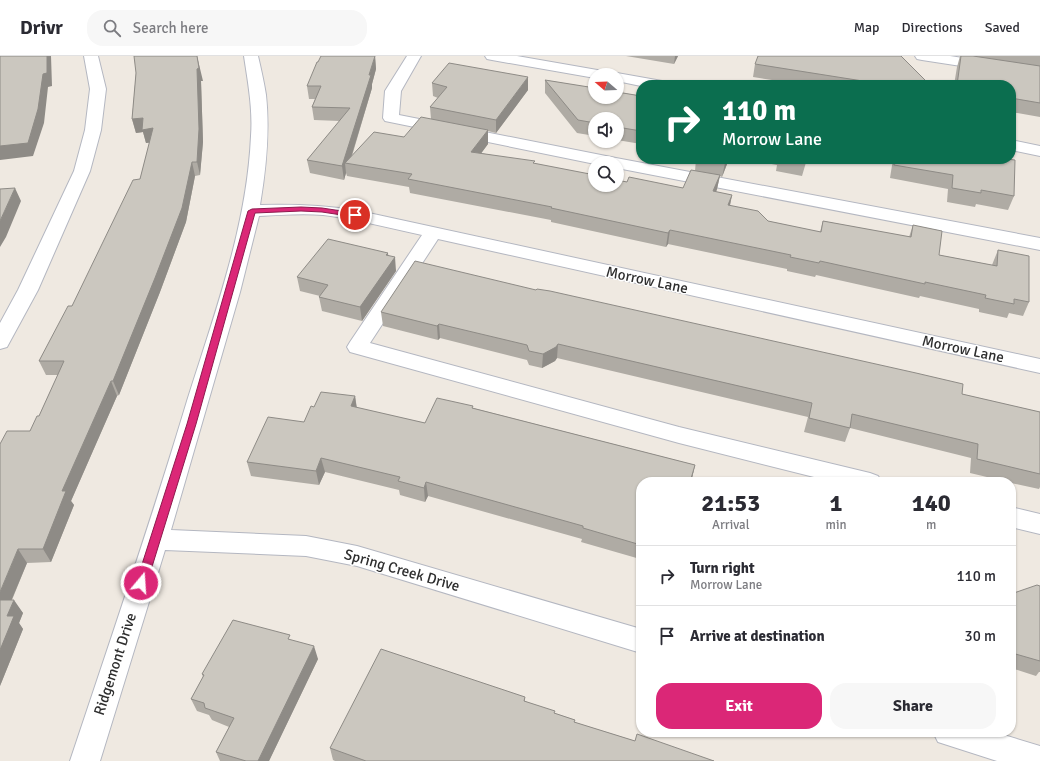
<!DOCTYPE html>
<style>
body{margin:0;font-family:Signika,sans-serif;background:#f7f7f7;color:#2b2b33;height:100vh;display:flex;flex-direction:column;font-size:15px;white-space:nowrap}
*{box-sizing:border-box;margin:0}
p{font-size:13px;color:#7c7c81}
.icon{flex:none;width:22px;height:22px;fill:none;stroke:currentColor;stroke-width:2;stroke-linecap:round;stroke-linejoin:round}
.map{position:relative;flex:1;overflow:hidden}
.sheet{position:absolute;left:636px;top:421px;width:380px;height:260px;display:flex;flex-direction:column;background:#fff;border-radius:16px;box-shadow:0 1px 3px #0004}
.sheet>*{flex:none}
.guide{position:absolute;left:636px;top:24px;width:380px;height:84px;border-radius:16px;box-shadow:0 1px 3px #0004;background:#0b6e4f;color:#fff;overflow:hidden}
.needle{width:26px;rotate:289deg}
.controls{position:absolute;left:588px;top:12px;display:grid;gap:8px}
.controls a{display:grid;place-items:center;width:36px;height:36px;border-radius:50%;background:#fff;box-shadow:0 1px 3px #0004;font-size:20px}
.pin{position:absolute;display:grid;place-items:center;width:34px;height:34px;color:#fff;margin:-17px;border:2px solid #fff;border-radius:50%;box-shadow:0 1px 4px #0007}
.me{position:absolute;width:44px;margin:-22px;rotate:18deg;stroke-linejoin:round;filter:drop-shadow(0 0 3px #0008)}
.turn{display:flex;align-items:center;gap:14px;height:84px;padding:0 20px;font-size:18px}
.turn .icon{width:52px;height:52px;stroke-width:2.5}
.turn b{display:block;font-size:28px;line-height:34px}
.eta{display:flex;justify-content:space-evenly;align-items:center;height:68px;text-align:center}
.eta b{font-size:24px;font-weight:700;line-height:28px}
.button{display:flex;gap:8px;margin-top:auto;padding:8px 20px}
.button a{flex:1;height:46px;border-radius:16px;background:#db2777;color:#fff;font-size:16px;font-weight:700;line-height:46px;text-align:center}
.button a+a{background:#f7f7f7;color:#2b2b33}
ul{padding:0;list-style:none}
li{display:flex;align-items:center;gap:12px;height:60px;padding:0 20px;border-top:1px solid #e1e1e2}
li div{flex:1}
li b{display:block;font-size:15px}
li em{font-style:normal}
header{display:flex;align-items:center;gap:24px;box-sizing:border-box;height:56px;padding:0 20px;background:#fff;border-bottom:1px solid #e1e1e2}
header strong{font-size:19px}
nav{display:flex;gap:22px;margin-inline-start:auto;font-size:14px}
.search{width:280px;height:36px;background:#f7f7f7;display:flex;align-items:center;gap:10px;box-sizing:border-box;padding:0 14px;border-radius:16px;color:#7c7c81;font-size:15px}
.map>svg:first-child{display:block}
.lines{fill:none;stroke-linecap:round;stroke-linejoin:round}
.minor-casing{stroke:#b4b7c1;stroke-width:2}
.minor{fill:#fff;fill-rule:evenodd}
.wall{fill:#afaba4}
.shaded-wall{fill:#8e8b86}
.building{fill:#cbc7bf;stroke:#8e8b86}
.route{fill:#db2777;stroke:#8e194d}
.labels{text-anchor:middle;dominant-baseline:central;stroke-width:3;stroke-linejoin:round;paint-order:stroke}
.street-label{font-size:15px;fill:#2e2e2e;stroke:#fff}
</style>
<header>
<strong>Drivr</strong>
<div class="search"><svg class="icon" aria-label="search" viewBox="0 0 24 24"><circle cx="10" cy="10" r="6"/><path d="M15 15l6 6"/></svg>Search here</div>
<nav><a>Map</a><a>Directions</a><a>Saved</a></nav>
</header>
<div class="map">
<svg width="1040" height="705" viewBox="0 0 1040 705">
<rect width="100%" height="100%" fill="#efe9e1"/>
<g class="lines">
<g class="minor-casing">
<path id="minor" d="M84 0H98L106 33 101 74 90 115 38 234 7 291 0 293V267L18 234 74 115 85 74 90 33Z
M244 0H258C261 13 264 26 266 39 270 76 266 113 260 149 294 148 321 149 355 154L1040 303V317L438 183 370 287 679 371 870 417 878 420 882 426H834L679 387 350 296 347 291 350 286 422 179C389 172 357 163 323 159 302 157 280 159 259 160L240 236 171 474 306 480 357 490 641 573V597L357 510 306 500 165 494 100 705H70C110 585 151 466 187 345 214 259 247 171 251 80 253 53 248 27 244 0Z
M407 0H421L401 35 399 59 616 102 1040 182V194L617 112V107L595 108 385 65 383 62 385 35Z
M485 0H517L603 15 608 16 610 19H595V22L492 4 487 3Z
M915 0H950L1040 14V22L922 4 917 3Z
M617 17 662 25 667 26 669 29 641 30 617 25V19H611Z
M1011 84 1040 90V100L1011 94Z
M1011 451 1040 458V478L1011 471Z
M933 676H994L1040 690V705H997L938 686Z"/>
</g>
<use href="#minor" class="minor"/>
</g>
<path class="wall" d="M375 0 376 13 372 28V32L352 100 404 81 431 63 430 51 438 42 433 40 432 27 528 34 496 77 488 75V88L481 97 627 126 683 132 695 115 696 103H729L722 121 720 120 717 133 716 136 732 139 730 150 768 165 820 176 823 165 909 181 913 169 939 199 992 209 998 194 1029 246 1023 260 1009 257 1007 262 979 256V253L920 240 919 242 816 219 815 221 787 215V213L668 188 666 191 551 166V164L410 137 409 131 347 120 346 117 344 124 310 117 307 104 340 65 314 64 312 51 315 43H309L307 30Z
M626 0H678L674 8Z
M960 0H1040V61L1011 56V29H954L957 11Z
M755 8 930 29H805L753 21Z
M136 17 203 25H201L203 86 200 119 195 120 186 166 160 236 119 339 117 340 71 445 74 449 51 506 27 507 12 544 23 557 19 567 23 573 0 630 30 375 39 360 58 319H46L39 305 72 250 140 123 150 86 146 87 143 76 136 77 132 63Z
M545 24 641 40V88L617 84V63H595V80L577 77 545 37Z
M743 103H807L802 120 776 115 777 109Z
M893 103H1006L1014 140 1008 154 976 148 975 151 947 146 948 133 890 122Z
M388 197V199L396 215 362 265 322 255 319 241 320 240 300 235 297 221Z
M381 256 962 338 1040 356V431L1039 433 1011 427V426H1008L970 417 971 402 850 372 845 386 804 376 808 361 557 302 555 305 542 312 529 309 527 304 440 282 438 284 383 270Z
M355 340 357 352 425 367 473 352 695 409 692 423 641 426V499L640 503 581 486 582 483 428 440 425 446 400 439 399 434 325 416 319 429 251 420 247 406 304 366 314 351Z
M1040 530V616H1039L1036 620 1011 612V538Z
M291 584 318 603 269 705H220L216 696 229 671 212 664 209 659 197 655 191 643 203 621 202 618Z
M525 641V645L554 657 575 664 574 666 635 685 714 705H335L333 704 330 692Z"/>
<path class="shaded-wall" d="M47 0H51L52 30 48 31 44 67 33 100 0 104V90L43 18Z
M197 0 203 25H201L203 86 200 119 197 106Z
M375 0 376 13 372 28V32L349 108 345 107 346 117 344 124 342 110Z
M675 0H678L674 8Z
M528 21V34L496 77V64Z
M143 62 153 72 157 86 146 87 143 76 136 77 132 63Z
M488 74V88L472 110 471 96Z
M726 103H729L722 121 725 107Z
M192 106 195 120 186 166 160 236 119 339 113 325Z
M720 119 717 133 711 149 713 135Z
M15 132 21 145 6 181 0 191V165Z
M732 139 729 153 728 149Z
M670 174 668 188 666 191 668 177Z
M388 197 389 208 395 201 396 215 362 265 360 251Z
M439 268 440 282 438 284 437 270Z
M558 288 557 302 555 305 542 312 543 298Z
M111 325 117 340 71 445 74 449 51 506 43 493 62 435Z
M355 340 357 355 351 350Z
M321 402 325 416 319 429 316 415Z
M695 409 691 426H690Z
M426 426 428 440 425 446 424 432Z
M18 493 27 507 6 557 0 548V536Z
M14 544 23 557 19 567 23 573 0 630V594L7 560Z
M314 590 318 603 269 705H258Z"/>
<path class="building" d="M0 0H47V17L43 18 38 53 28 87 0 90Z
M134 0H197L199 12 197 13 199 73 197 106H192L182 152 155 222 113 325H111L62 435H66L43 493H18L0 536V388L7 375H30L37 360H39L64 305H39L68 250H72L133 124 140 123 153 72 142 74 143 62 132 63 136 17Z
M321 0H375L369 19H371L342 110 307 104 350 52 312 51 321 30H307L317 6H318Z
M758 0H901L930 29H888L755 8Z
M961 0H973L1040 10V47L1011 42V29H957Z
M449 7 528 21 496 64 430 51 447 31 432 27Z
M545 24 595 32V41H617V36L641 40V75L617 71V63H595V67L578 64Z
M421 61 488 74 471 96 535 105 533 107 595 119V129H617V124L627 126 629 121 683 132 691 114 720 119 713 135 732 139 728 149 758 155 768 165 821 176 823 165 911 181 913 169 942 175 939 199 997 210 998 194 1029 200V246L1014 243V248L985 242 986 239 925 226V228L820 205 819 207 790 201 791 199 670 174 668 177 551 152 552 151 408 123 412 118 345 107 374 76 404 81Z
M703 103H726L725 107Z
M787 103H807L806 106Z
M895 103H1006L1015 104 1014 140 981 134V137L952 132 953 119 894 109Z
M15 132 0 165V133Z
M328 183 388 197 386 199 395 201 360 251 319 241 328 229 297 221Z
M415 205 536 234 537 233 550 235 916 317 963 328 962 338 1040 356V418L977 403 978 388 852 358 850 372 809 362 812 347 558 288 556 291 543 298 529 295 527 289 439 268 437 270 381 256Z
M321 336 355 340 351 350 425 367 437 342 473 350 472 352 695 409 690 426H641V489L583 472V470L426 426 424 432 398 425 400 421 321 402 316 415 247 406 268 361 304 366 311 350 314 351Z
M1037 529 1040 530V605L1012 597 1013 592H1011V538Z
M0 544H14L7 560H14L0 594Z
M233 564 290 579 288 583 314 590 258 705H246L216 696 234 662 205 652 204 647 191 643 204 619 202 618Z
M381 593 525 641 524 645 555 655 554 657 575 664 574 666 635 685 637 678 714 705H366L330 692Z"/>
<path class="route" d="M301 151 322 152 355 157 358 159 355 161 322 156 301 155 255 157 196 368 147 527 145 530 141 532 137 530 136 527 187 368 248 155 252 153Z"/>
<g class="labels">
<g class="street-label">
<text transform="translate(647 224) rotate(12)">Morrow Lane</text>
<text transform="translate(963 293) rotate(12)">Morrow Lane</text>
<text transform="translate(402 514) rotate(16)">Spring Creek Drive</text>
<text transform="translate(115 608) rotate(-72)">Ridgemont Drive</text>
</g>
</g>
</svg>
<div class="controls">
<a><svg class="needle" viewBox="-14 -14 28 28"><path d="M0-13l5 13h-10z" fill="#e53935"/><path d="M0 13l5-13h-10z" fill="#7c7c81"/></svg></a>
<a><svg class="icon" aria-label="sound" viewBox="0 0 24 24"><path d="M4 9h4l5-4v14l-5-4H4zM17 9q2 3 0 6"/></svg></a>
<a><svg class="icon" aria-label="search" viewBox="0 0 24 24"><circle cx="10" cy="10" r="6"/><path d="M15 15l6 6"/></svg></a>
</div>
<div class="pin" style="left:355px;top:159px;background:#d93025"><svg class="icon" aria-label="arrive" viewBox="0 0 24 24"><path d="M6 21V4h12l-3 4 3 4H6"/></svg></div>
<svg class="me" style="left:141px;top:527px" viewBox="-20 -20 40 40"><circle r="17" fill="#db2777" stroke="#fff" stroke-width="3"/><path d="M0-11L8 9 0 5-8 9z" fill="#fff"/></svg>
<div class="guide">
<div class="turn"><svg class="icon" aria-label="right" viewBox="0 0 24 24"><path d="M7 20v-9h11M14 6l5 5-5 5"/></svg><div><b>110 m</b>Morrow Lane</div></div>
</div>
<section class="sheet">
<div class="eta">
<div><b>21:53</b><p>Arrival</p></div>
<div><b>1</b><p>min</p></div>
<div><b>140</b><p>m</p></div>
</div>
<ul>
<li><svg class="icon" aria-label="right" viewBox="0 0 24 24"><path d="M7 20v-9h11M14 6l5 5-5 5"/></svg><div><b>Turn right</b><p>Morrow Lane</p></div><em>110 m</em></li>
<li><svg class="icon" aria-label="arrive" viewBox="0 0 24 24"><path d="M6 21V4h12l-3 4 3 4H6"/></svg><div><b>Arrive at destination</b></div><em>30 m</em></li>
</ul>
<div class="button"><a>Exit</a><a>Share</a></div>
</section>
</div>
